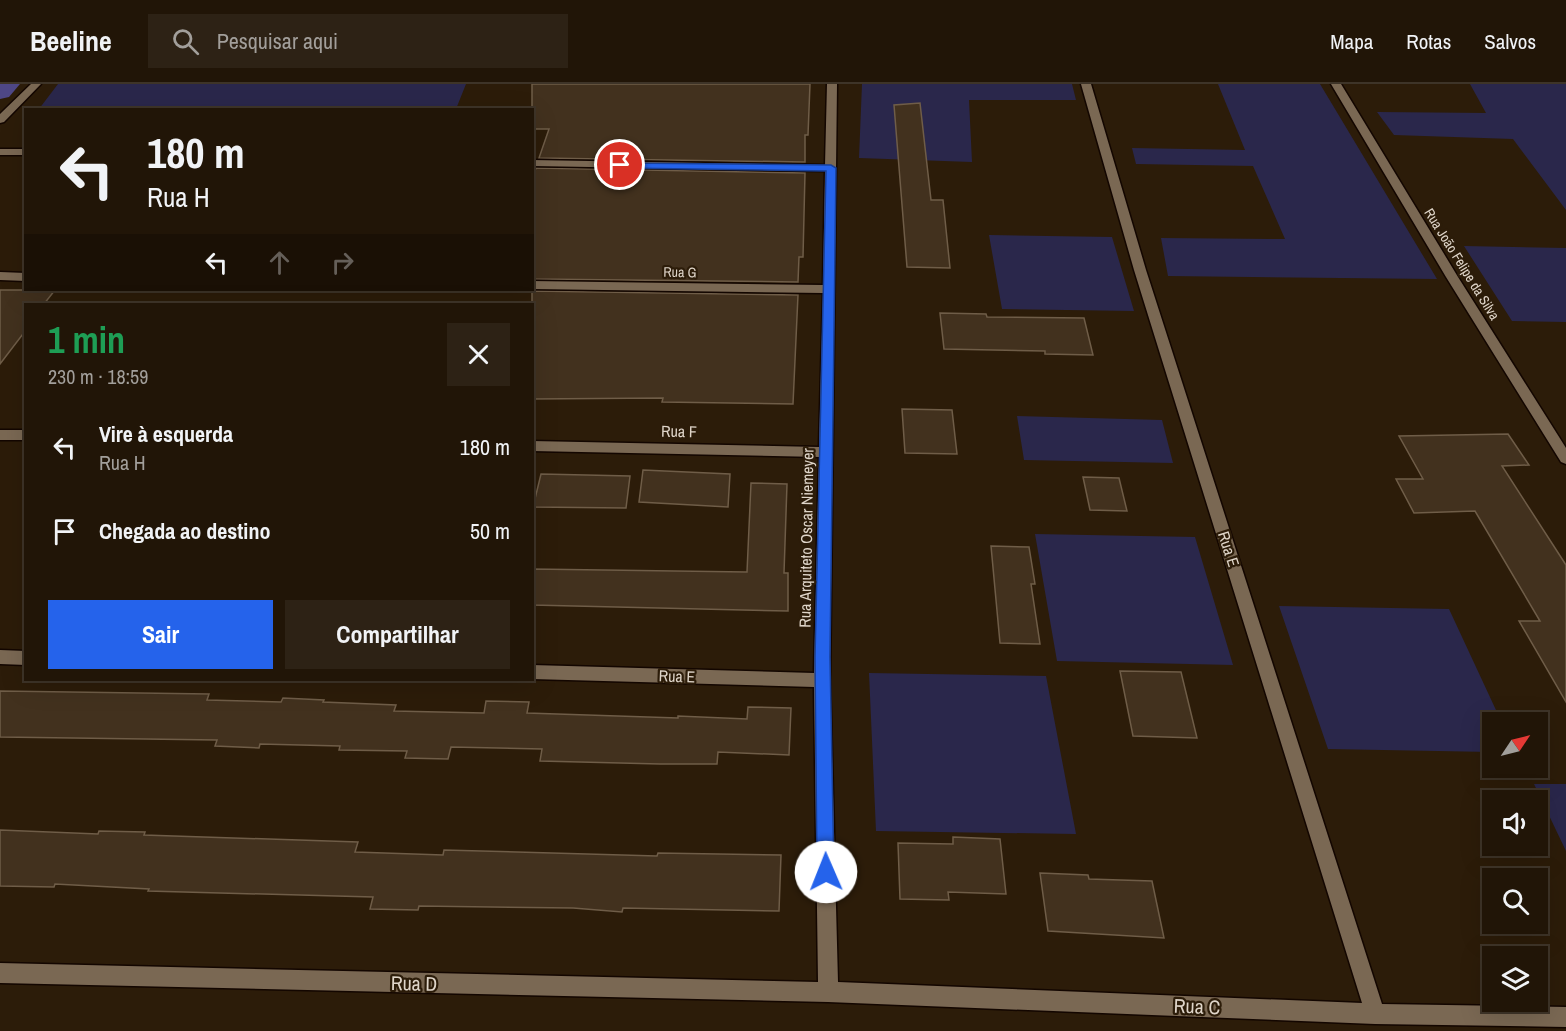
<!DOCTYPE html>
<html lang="pt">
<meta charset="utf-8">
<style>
body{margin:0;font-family:"Archivo Narrow",sans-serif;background:#2d2215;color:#f1f3f6;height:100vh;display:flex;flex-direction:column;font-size:22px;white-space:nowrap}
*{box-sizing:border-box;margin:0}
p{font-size:20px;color:#a29f9b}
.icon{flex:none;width:33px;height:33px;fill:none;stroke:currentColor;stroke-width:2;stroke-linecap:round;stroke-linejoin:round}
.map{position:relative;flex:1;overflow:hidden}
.drawer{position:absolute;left:24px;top:219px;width:510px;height:378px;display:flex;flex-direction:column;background:#211507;border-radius:0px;box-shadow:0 6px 24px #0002,0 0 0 2px #3e3428}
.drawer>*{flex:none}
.top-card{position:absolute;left:24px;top:24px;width:510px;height:183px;border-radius:0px;box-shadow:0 6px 24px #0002,0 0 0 2px #3e3428;background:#211507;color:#f1f3f6;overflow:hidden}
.needle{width:39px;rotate:55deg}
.tools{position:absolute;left:1482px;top:628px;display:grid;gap:12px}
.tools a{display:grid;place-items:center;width:66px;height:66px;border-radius:0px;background:#211507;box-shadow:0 6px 24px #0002,0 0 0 2px #3e3428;font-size:30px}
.pin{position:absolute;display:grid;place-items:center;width:51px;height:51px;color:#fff;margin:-26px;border:3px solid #fff;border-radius:50%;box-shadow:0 2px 6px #0007}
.me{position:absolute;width:66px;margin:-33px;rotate:359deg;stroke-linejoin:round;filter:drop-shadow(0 0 4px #0008)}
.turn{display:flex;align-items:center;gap:21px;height:126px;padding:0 24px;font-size:27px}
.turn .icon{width:78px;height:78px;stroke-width:2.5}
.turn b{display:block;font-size:42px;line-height:51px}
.lanes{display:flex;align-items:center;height:57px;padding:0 24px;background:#0003;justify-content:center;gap:30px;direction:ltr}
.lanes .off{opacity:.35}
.round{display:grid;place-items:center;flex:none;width:63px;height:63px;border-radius:0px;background:#2d2215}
.summary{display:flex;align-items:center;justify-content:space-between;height:102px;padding:0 24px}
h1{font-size:36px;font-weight:700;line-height:45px;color:#1e9e55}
.button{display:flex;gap:12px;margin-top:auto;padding:12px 24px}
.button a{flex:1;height:69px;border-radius:0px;background:#2563eb;color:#fff;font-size:24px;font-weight:700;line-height:69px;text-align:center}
.button a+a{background:#2d2215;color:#f1f3f6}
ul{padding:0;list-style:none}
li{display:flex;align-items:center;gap:18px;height:84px;padding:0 24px}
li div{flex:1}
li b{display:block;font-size:22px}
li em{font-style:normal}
header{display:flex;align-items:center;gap:36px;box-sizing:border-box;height:84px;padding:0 30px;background:#211507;border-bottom:2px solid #3e3428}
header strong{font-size:28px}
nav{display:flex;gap:33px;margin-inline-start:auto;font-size:21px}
.search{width:420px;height:54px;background:#2d2215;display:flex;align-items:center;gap:15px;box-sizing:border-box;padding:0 21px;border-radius:0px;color:#a29f9b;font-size:22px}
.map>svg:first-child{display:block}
.green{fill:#2a274b}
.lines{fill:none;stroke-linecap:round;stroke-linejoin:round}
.canal{fill:#4e4786;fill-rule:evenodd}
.building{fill:#42311e;stroke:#6f5d48;stroke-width:1.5}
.street-casing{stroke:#130600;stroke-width:3}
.street{fill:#7a6853;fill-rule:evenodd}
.route{fill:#2563eb;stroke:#184099;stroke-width:1.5}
.labels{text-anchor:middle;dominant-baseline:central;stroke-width:4.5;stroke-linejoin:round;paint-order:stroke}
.far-street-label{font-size:14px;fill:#dfd5c9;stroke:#2c1c09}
.street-label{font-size:16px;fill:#dfd5c9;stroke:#2c1c09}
.near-street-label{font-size:20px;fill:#dfd5c9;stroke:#2c1c09}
</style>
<header>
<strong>Beeline</strong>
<div class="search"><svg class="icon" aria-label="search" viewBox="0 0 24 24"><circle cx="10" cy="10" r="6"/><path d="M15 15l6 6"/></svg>Pesquisar aqui</div>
<nav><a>Mapa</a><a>Rotas</a><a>Salvos</a></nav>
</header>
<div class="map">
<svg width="1566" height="947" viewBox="0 0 1566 947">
<rect width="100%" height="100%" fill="#2c1c09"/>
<path class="green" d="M58 0H466L456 25H39Z
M862 0H1072L1076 16H969L972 78 859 74Z
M1218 0H1320L1437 195 1168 192 1161 154 1285 155 1253 82 1136 80 1132 64 1245 66Z
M1470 0H1566V126L1513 55 1394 51 1377 28 1486 29Z
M989 151 1112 153 1134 227 1002 225Z
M1464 162 1566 164V238L1512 237Z
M1017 332 1162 336 1173 379 1024 376Z
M1035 450 1195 453 1233 581 1057 577Z
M1279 522 1449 525 1502 639H1492V668L1328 665Z
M869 589 1046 592 1076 750 876 747Z
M1534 700H1566V767Z"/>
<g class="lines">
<path class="canal" d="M0 0H20L9 13 0 15Z"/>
</g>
<path class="building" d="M532 0H810L808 51H805V78L539 74 549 45H532Z
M920 19 931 116H943L950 184 907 183 894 21Z
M536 84 805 89 803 173H799L798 198 532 195V95Z
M0 206H55L44 220H26V246L0 280Z
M532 207 798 211 793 320 662 318 663 314 532 315Z
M940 229 986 230 987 233 1084 234 1093 271 1045 270V267L944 265Z
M902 325 952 326 957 370 905 369Z
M1508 350 1529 381 1502 382 1566 481V618L1519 537H1540L1475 427 1414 429 1396 395H1423L1399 352Z
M643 386 730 390 728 423 639 418Z
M541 390 630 392 626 424 533 423Z
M1083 393 1119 394 1127 427 1090 426Z
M751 399 787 400 784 489H788V527L532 521V485L747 488Z
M991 462 1029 463 1035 500H1031L1040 560 1000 559Z
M1120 587 1181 588 1197 654 1133 652Z
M0 607 209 610 207 616 281 618 283 614 324 616 323 618 396 621 394 627 484 629 486 617 529 618 527 629 678 634V632L747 635 748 623 791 624 789 671 718 668 717 680H660L540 677 542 665 451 663 448 675 405 674 407 667 339 666 340 662 260 660 259 664 215 662 217 656 0 653Z
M0 746 98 750 99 747 145 748 144 751 358 758 355 768 443 771 444 766 657 772 658 769 781 771 779 827 623 824 622 828 573 824 419 822 418 826 370 825 373 813 148 807 149 805 55 800 54 803 0 802Z
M953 753 1000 755 1006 810 948 808 949 816 900 815 898 759 953 760Z
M1040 789 1088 791 1089 795 1152 797 1164 854 1048 847Z"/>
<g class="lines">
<g class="street-casing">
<path id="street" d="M31 0H41L4 38 0 39V30Z
M827 0H837L830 596 838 898 1362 919 1134 186 1081 0H1091L1146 186 1382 920 1566 923V943L1375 940 828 918 0 899V879L818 898 814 603 532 595V581L814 589 819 373 532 367V357L819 363 823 209 532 205V197L823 201 825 87 532 82V76L825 81Z
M1331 0H1341L1458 193 1566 364V380L1561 378 1446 193Z
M0 65H26V71H0Z
M0 188 26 189V197L0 196Z
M0 346H26V356H0Z
M0 566 26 567V581L0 580Z"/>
</g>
<use href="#street" class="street"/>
</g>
<path class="route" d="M617 79 831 81 836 84 830 573 834 788 832 793 826 796 820 793 817 788 815 573 826 87 620 84 617 83Z"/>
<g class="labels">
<g class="far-street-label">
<text transform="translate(1462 180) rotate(58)">Rua João Felipe da Silva</text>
<text transform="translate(680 188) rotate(1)">Rua G</text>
</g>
<g class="street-label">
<text transform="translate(679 347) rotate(1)">Rua F</text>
<text transform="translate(806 454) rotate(-89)">Rua Arquiteto Oscar Niemeyer</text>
<text transform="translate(1229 465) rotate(72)">Rua E</text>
<text transform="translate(677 592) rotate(2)">Rua E</text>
</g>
<g class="near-street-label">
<text transform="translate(414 899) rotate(1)">Rua D</text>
<text transform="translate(1197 922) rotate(2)">Rua C</text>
</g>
</g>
</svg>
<div class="tools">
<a><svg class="needle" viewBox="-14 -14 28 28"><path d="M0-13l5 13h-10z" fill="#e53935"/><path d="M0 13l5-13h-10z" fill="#a29f9b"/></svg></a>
<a><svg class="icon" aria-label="sound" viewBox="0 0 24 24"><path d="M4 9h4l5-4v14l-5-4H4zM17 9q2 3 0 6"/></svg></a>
<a><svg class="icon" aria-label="search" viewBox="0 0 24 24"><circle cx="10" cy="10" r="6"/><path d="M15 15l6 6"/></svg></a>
<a><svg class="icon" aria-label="layers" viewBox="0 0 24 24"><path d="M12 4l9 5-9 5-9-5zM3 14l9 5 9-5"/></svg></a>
</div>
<div class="pin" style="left:620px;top:81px;background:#d93025"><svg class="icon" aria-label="arrive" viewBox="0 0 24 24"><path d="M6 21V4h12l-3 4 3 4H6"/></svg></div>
<svg class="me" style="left:826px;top:788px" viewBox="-20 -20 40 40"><circle r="19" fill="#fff"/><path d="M0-13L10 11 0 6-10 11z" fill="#2563eb"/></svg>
<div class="top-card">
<div class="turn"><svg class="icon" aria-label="left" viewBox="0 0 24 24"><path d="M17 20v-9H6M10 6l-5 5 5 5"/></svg><div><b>180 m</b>Rua H</div></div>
<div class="lanes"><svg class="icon" aria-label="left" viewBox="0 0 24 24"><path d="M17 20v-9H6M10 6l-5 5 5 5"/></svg><svg class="icon off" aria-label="ahead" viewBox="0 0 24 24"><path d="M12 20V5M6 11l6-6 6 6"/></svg><svg class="icon off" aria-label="right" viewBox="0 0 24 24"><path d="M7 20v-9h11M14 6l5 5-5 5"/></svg></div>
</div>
<section class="drawer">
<div class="summary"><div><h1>1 min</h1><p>230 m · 18:59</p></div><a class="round"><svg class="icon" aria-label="close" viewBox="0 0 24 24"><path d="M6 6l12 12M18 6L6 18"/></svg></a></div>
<ul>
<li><svg class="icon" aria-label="left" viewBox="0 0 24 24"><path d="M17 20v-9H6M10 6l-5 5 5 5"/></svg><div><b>Vire à esquerda</b><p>Rua H</p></div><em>180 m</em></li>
<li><svg class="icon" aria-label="arrive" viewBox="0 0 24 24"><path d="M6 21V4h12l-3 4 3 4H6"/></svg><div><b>Chegada ao destino</b></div><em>50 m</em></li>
</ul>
<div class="button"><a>Sair</a><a>Compartilhar</a></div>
</section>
</div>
